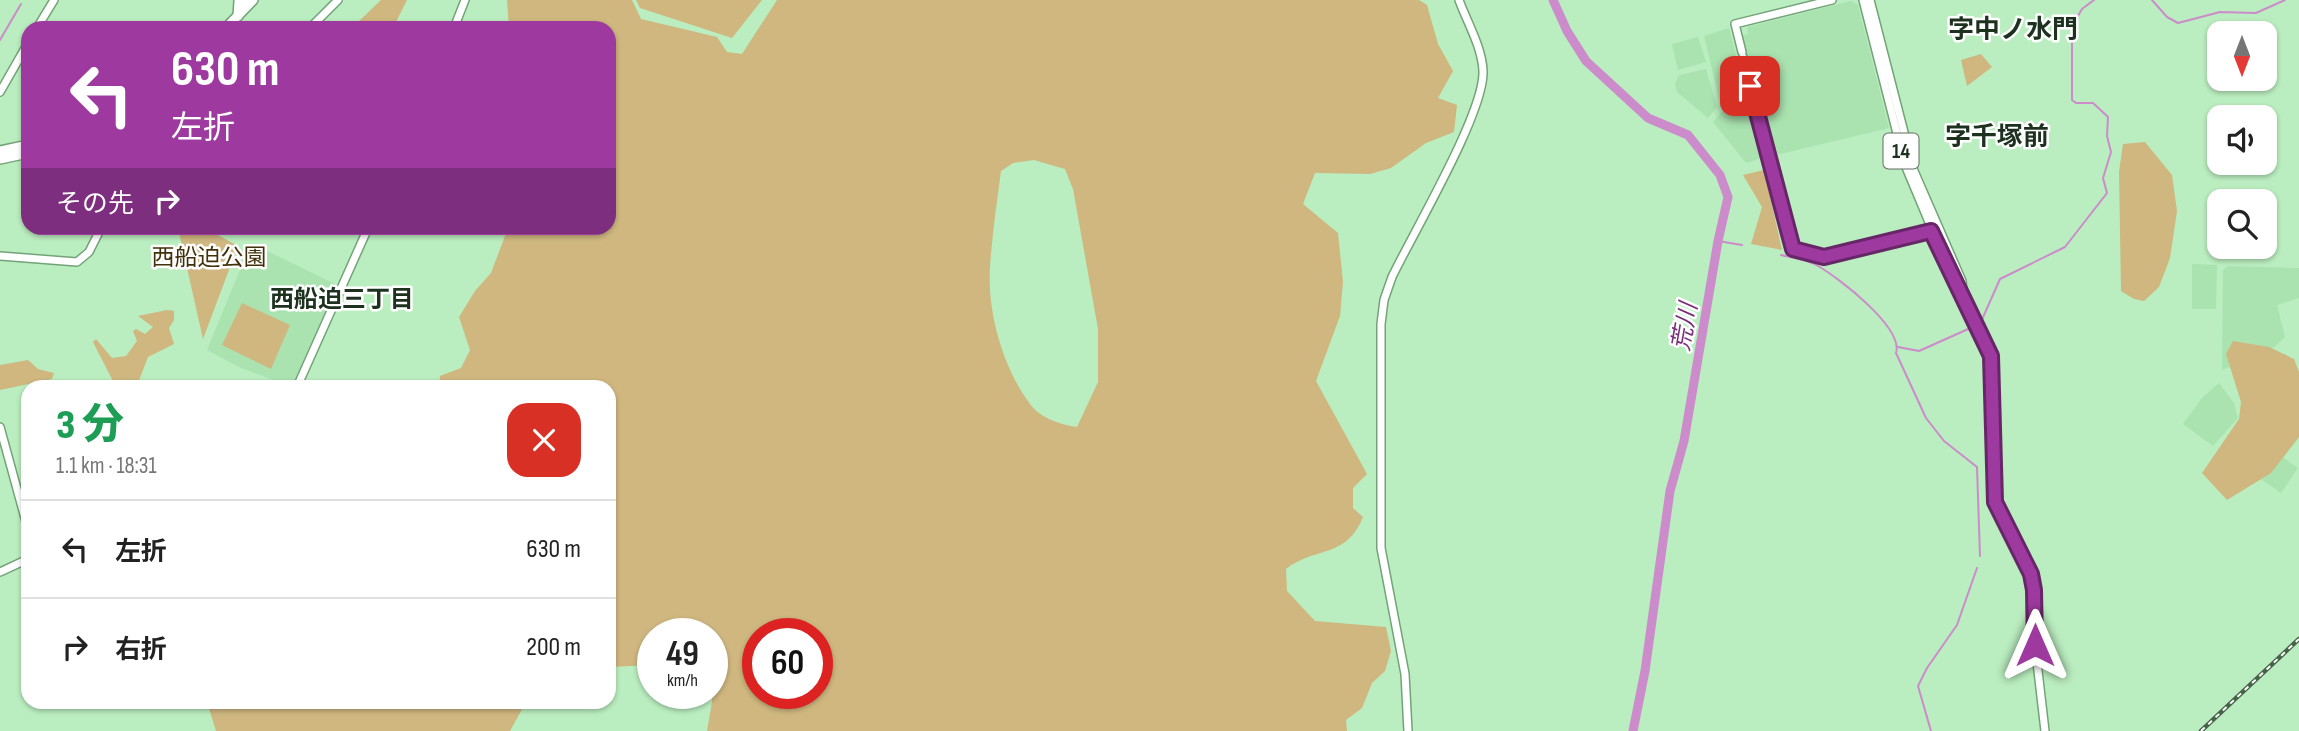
<!DOCTYPE html>
<html lang="ja">
<meta charset="utf-8">
<style>
body{margin:0;font-family:"Sofia Sans Condensed","Noto Sans JP",sans-serif;background:#f6f6f6;color:#222;height:100vh;display:flex;flex-direction:column;font-size:26px;white-space:nowrap}
*{box-sizing:border-box;margin:0}
p{font-size:23px;color:#767676}
.icon{flex:none;width:38px;height:38px;fill:none;stroke:currentColor;stroke-width:2;stroke-linecap:round;stroke-linejoin:round}
.map{position:relative;flex:1;overflow:hidden}
.side{position:absolute;left:21px;top:380px;width:595px;height:329px;display:flex;flex-direction:column;background:#fff;border-radius:21px;box-shadow:0 2px 5px #0004}
.side>*{flex:none}
.top-card{position:absolute;left:21px;top:21px;width:595px;height:214px;border-radius:21px;box-shadow:0 2px 5px #0004;background:#9e3a9f;color:#fff;overflow:hidden}
.needle{width:46px;rotate:180deg}
.tools{position:absolute;left:2207px;top:21px;display:grid;gap:14px}
.tools a{display:grid;place-items:center;width:70px;height:70px;border-radius:14px;background:#fff;box-shadow:0 2px 5px #0004;font-size:35px}
.speed{position:absolute;left:637px;top:618px;display:flex;gap:14px;font-size:35px;font-weight:700;text-align:center}
.speed>*{display:grid;place-content:center;width:91px;height:91px;border-radius:50%;background:#fff;box-shadow:0 2px 5px #0004;line-height:1}
.speed small{font-size:18px;font-weight:400}
.speed .limit{border:10px solid #d22;background:#fff;color:#111}
.pin{position:absolute;display:grid;place-items:center;width:60px;height:60px;color:#fff;margin:-30px;border-radius:14px;box-shadow:0 4px 10px #0006}
.me{position:absolute;width:77px;margin:-38px;rotate:0deg;stroke-linejoin:round;filter:drop-shadow(0 0 5px #0008)}
.turn{display:flex;align-items:center;gap:24px;height:147px;padding:0 35px;font-size:32px}
.turn .icon{width:91px;height:91px;stroke-width:2.5}
.turn b{display:block;font-size:49px;line-height:60px}
.then{display:flex;align-items:center;height:66px;padding:0 35px;background:#0003;gap:14px;font-size:26px}
.round{display:grid;place-items:center;flex:none;width:74px;height:74px;border-radius:21px;background:#f6f6f6}
.head{display:flex;align-items:center;justify-content:space-between;height:119px;padding:0 35px}
h1{font-size:42px;font-weight:800;line-height:52px;color:#1e9e55}
ul{padding:0;list-style:none}
li{display:flex;align-items:center;gap:21px;height:98px;padding:0 35px;border-top:2px solid #e0e0e0}
li div{flex:1}
li b{display:block;font-size:26px}
li em{font-style:normal}
.map>svg:first-child{display:block}
.built{fill:#aae3b0}
.green{fill:#cfb77f;fill-rule:evenodd}
.lines{fill:none;stroke-linecap:round;stroke-linejoin:round}
.stream{stroke:#cc8bca;stroke-width:2}
.river{stroke:#cc8bca;stroke-width:9}
.secondary-casing{stroke:#73a378;stroke-width:10}
.primary-casing{stroke:#73a378;stroke-width:10}
.highway-casing{stroke:#73a378;stroke-width:12}
.secondary{stroke:#fff;stroke-width:7}
.primary{stroke:#fff;stroke-width:7}
.highway{stroke:#fff;stroke-width:9}
.rail-casing{stroke:#47634a;stroke-width:4.5}
.rail{stroke:#fefefe;stroke-width:2;stroke-dasharray:5;stroke-linecap:butt}
.route-casing{stroke:#672667;stroke-width:18}
.route{stroke:#9e3a9f;stroke-width:12}
.labels{text-anchor:middle;dominant-baseline:central;stroke-width:5;stroke-linejoin:round;paint-order:stroke}
.shield{fill:#fefefe;stroke:#606e62;stroke-width:2}
.shield-label{font-size:21px;font-weight:bold;fill:#1d311f}
.park-label{font-size:23px;fill:#40310a;stroke:#fefefe}
.neighbourhood-label{font-size:24px;font-weight:bold;fill:#1d311f;stroke:#fefefe}
.water-label{font-size:24px;font-style:italic;fill:#7b2f7b;stroke:#fefefe}
.quarter-label{font-size:26px;font-weight:bold;fill:#1d311f;stroke:#fefefe}
</style>
<div class="map">
<svg width="2299" height="731" viewBox="0 0 2299 731">
<rect width="100%" height="100%" fill="#baedbf"/>
<path class="built" d="M1851 1 1858 5 1889 128 1772 156 1741 36 1748 34 1747 27Z
M1729 28 1748 100 1721 106 1704 36Z
M1698 37 1706 62 1678 70 1672 44Z
M1706 69 1717 107 1708 118 1677 92 1675 84 1679 75Z
M1746 105 1749 107 1762 158 1746 163 1713 122 1723 111Z
M251 243 337 285 292 387 239 367 207 350Z
M2192 264 2217 265 2216 309H2192Z
M2227 266 2299 268V298L2277 305 2285 337 2270 351 2222 370 2223 270Z
M2219 383 2234 403 2238 418 2213 446 2183 424 2202 398Z
M2275 452 2298 468 2281 493 2241 465Z"/>
<path class="green" d="M381 0H407L393 28H366L356 24Z
M507 0H632L641 19 717 37 727 52 742 54 777 0H1419L1427 5 1438 44 1453 71 1438 98 1457 105 1454 132 1426 143 1391 168 1370 174 1315 173 1303 204 1338 233 1343 282 1340 316 1316 381 1367 474 1353 488V508L1363 517C1346 559 1316 546 1286 569L1287 591 1315 621 1386 627 1391 651 1385 671 1372 683 1362 708 1346 720 1347 731H707L712 702V634H653V665L609 667V387H439L440 376 461 368 470 350 459 317 475 291 491 273 508 228H609V28H509ZM1034 160 1065 169 1073 189 1098 329V382L1077 427C1061 425 1040 418 1030 404 1003 368 987 312 990 267 992 235 997 202 1001 171L1013 163ZM758 634H817V693H758Z
M636 0H762L732 38 640 8Z
M1981 54 1992 67 1967 86 1961 60Z
M2145 142 2172 175 2177 211 2170 258 2159 287 2144 301 2134 299 2121 291 2119 172 2123 144Z
M1764 170 1782 250 1751 244 1762 207 1743 175Z
M178 228H205L238 246 203 339Z
M242 303 290 325 271 369 222 345Z
M167 310 174 311V320L169 328 174 344 148 357 138 383 116 387 93 342 96 339 112 358 126 356 137 341 133 331 136 329 145 334 153 327 138 316Z
M2233 341 2269 347 2294 359 2299 372V437L2271 473 2227 500 2202 473 2239 419 2241 402 2226 354Z
M28 360 38 369 54 373 52 379 0 390V365Z
M207 702H526L510 731H216Z"/>
<g class="lines">
<path class="stream" d="M2152 0 2167 17 2178 23 2220 12 2256 13 2285 0
M0 40 21 4
M1718 241 1742 245
M1781 255C1793 258 1808 259 1818 266 1839 278 1904 328 1896 353L1926 418 1944 441 1977 467 1980 556
M1980 324 2000 279 2065 247 2107 193 2103 178 2111 152 2107 136 2108 117 2093 103H2076L2072 100V26L2082 9 2094 0
M1898 347 1919 351 1975 326
M1931 731 1918 686 1927 668 1957 625 1977 568"/>
<path class="river" d="M1553 0 1567 31 1586 61 1648 118 1688 135 1720 175 1728 197 1718 241 1684 441 1670 491 1645 671 1633 731"/>
<g class="secondary-casing">
<path id="secondary" d="M37 28 54 0
M310 28 338 0
M454 28 465 0
M1742 52 1735 24 1832 0
M1743 57 1793 249 1823 257 1938 229
M0 92 28 43
M0 256 77 262 89 252 101 228
M297 387 368 228
M0 427 28 529
M0 572 28 559
M1408 731 1405 674 1381 548V324L1384 300 1392 277C1413 233 1485 112 1483 71 1482 47 1467 22 1459 0"/>
</g>
<g class="primary-casing">
<path id="primary" d="M1863 0 1905 165 1955 284 1963 292 1992 363 1993 493 2003 523 2027 565 2033 582 2035 645 2045 731
M1870 0 1914 171 1962 281 1963 292"/>
</g>
<g class="highway-casing">
<path id="highway" d="M238 16 239 1H252
M226 28 253 0
M0 151 28 145
M0 159 28 153"/>
</g>
<use href="#secondary" class="secondary"/>
<use href="#primary" class="primary"/>
<use href="#highway" class="highway"/>
<g class="rail-casing">
<path id="rail" d="M2201 731 2299 639"/>
</g>
<use href="#rail" class="rail"/>
</g>
<g class="lines">
<g class="route-casing">
<path id="route" d="M1750 86 1793 249 1824 257 1931 231 1991 356 1995 502 2031 574 2034 590 2035 645"/>
</g>
<use href="#route" class="route"/>
</g>
<g class="labels">
<rect class="shield" x="1883.5" y="133.5" width="35" height="35" rx="5"/>
<g class="shield-label">
<text x="1901" y="151">14</text>
</g>
<g class="park-label">
<text x="209" y="258">西船迫公園</text>
</g>
<g class="neighbourhood-label">
<text x="342" y="299">西船迫三丁目</text>
</g>
<g class="water-label">
<text transform="translate(1685 327) rotate(-80)">荒川</text>
</g>
<g class="quarter-label">
<text x="2013" y="30">字中ノ水門</text>
<text x="1997" y="137">字千塚前</text>
</g>
</g>
</svg>
<div class="tools">
<a><svg class="needle" viewBox="-14 -14 28 28"><path d="M0-13l5 13h-10z" fill="#e53935"/><path d="M0 13l5-13h-10z" fill="#767676"/></svg></a>
<a><svg class="icon" aria-label="sound" viewBox="0 0 24 24"><path d="M4 9h4l5-4v14l-5-4H4zM17 9q2 3 0 6"/></svg></a>
<a><svg class="icon" aria-label="search" viewBox="0 0 24 24"><circle cx="10" cy="10" r="6"/><path d="M15 15l6 6"/></svg></a>
</div>
<div class="speed"><div>49<small>km/h</small></div><div class="limit">60</div></div>
<div class="pin" style="left:1750px;top:86px;background:#d93025"><svg class="icon" aria-label="arrive" viewBox="0 0 24 24"><path d="M6 21V4h12l-3 4 3 4H6"/></svg></div>
<svg class="me" style="left:2035px;top:645px" viewBox="-20 -20 40 40"><path d="M0-17L14 15 0 8-14 15z" fill="#9e3a9f" stroke="#fff" stroke-width="4"/></svg>
<div class="top-card">
<div class="turn"><svg class="icon" aria-label="left" viewBox="0 0 24 24"><path d="M17 20v-9H6M10 6l-5 5 5 5"/></svg><div><b>630 m</b>左折</div></div>
<div class="then">その先<svg class="icon" aria-label="right" viewBox="0 0 24 24"><path d="M7 20v-9h11M14 6l5 5-5 5"/></svg></div>
</div>
<section class="side">
<div class="head"><div><h1>3 分</h1><p>1.1 km · 18:31</p></div><a class="round" style="background:#d93025;color:#fff"><svg class="icon" aria-label="close" viewBox="0 0 24 24"><path d="M6 6l12 12M18 6L6 18"/></svg></a></div>
<ul>
<li><svg class="icon" aria-label="left" viewBox="0 0 24 24"><path d="M17 20v-9H6M10 6l-5 5 5 5"/></svg><div><b>左折</b></div><em>630 m</em></li>
<li><svg class="icon" aria-label="right" viewBox="0 0 24 24"><path d="M7 20v-9h11M14 6l5 5-5 5"/></svg><div><b>右折</b></div><em>200 m</em></li>
</ul>
</section>
</div>
